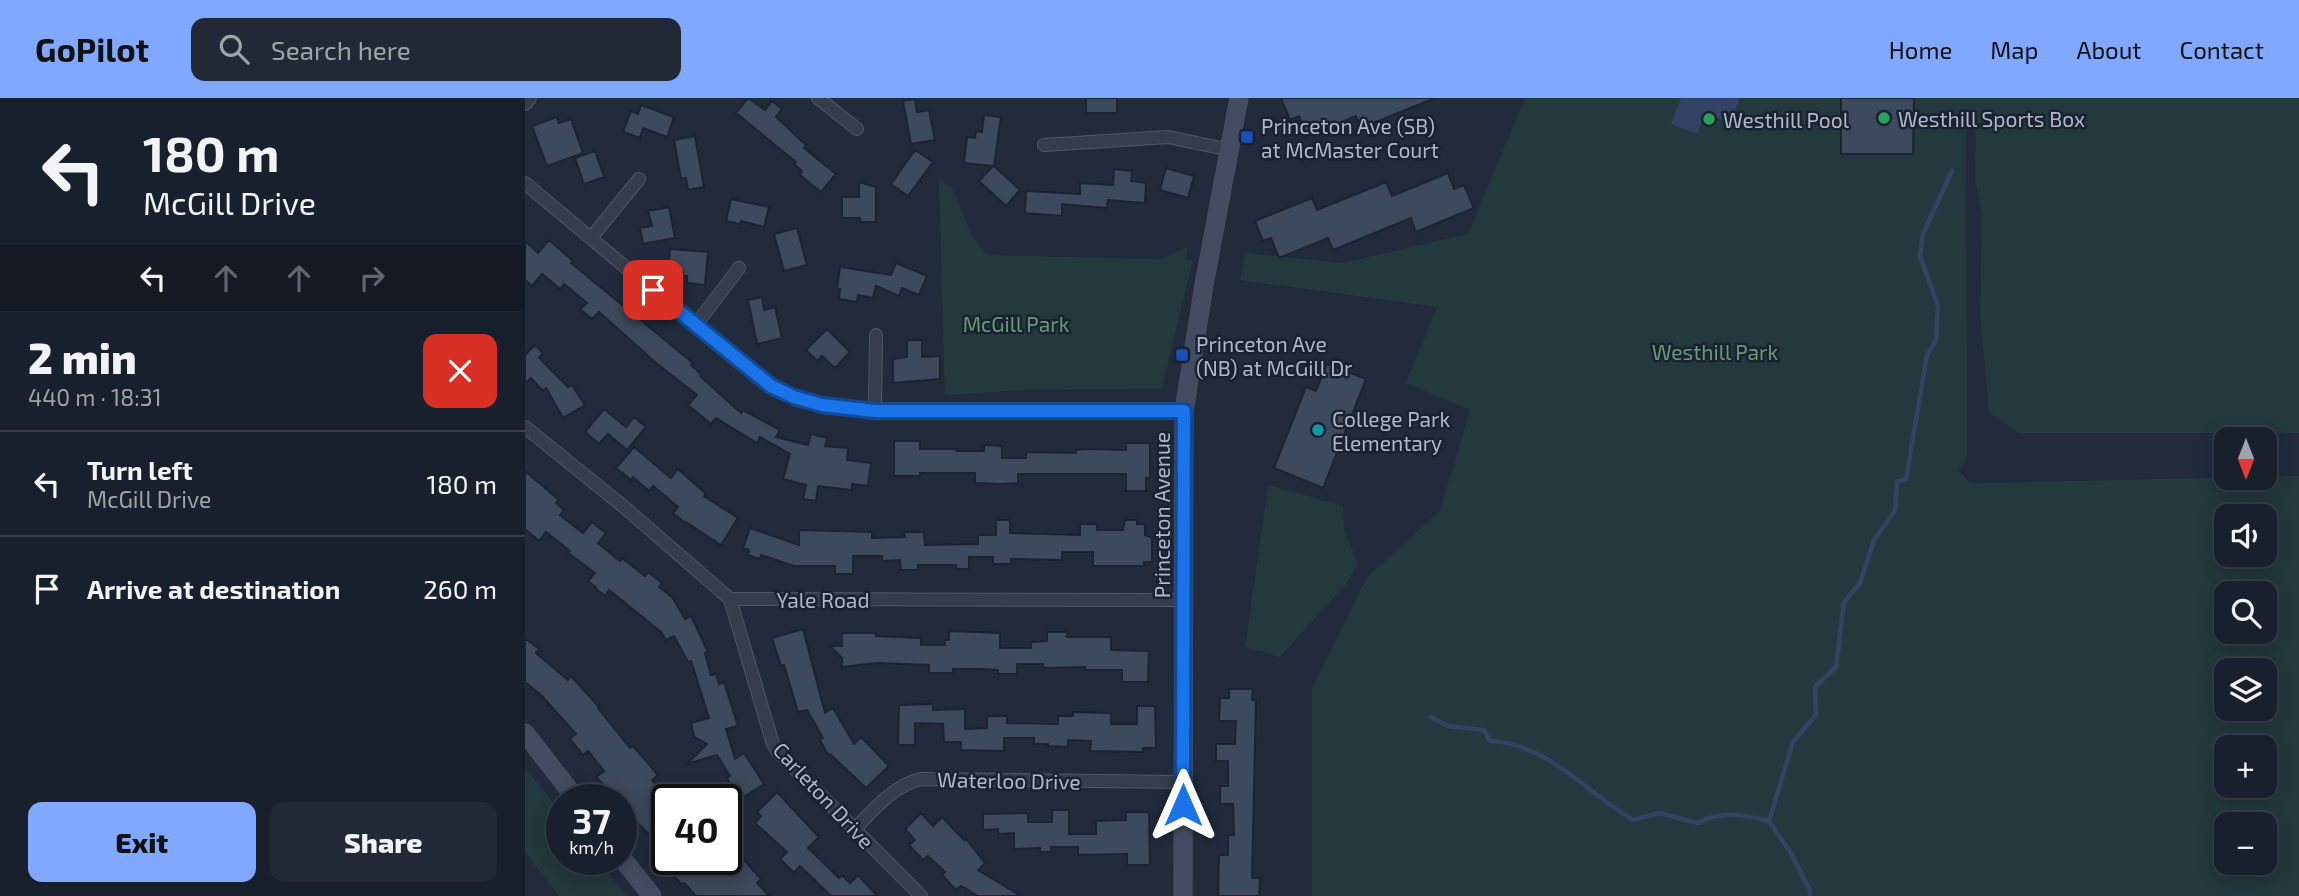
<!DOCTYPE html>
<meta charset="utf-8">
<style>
body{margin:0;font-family:"Exo 2",sans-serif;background:#222835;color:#f1f3f6;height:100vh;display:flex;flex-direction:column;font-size:26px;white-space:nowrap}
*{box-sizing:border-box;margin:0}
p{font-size:23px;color:#9fa3aa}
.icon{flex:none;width:38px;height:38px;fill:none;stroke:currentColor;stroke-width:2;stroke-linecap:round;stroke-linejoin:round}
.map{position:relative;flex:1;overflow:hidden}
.sheet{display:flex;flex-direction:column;background:#19202d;width:525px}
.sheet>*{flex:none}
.banner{background:#19202d;color:#f1f3f6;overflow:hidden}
.needle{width:46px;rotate:180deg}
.fabs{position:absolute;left:1689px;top:329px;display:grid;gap:14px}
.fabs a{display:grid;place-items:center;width:63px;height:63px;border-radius:14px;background:#19202d;box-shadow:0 4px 18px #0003,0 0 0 2px #373e49;font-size:35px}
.speed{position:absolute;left:21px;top:686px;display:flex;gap:14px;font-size:35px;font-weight:700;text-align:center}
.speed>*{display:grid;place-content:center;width:91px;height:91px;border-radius:50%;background:#19202d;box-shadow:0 4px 18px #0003,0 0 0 2px #373e49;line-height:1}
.speed small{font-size:18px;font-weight:400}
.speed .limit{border:4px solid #111;border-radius:10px;background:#fff;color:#111}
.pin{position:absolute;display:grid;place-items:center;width:60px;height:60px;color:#fff;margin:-30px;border-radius:14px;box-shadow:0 4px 10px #0006}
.me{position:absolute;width:77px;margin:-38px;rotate:0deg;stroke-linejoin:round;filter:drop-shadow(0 0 5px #0008)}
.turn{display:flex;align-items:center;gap:24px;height:147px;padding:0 28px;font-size:32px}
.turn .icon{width:91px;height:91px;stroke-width:2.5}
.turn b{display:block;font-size:49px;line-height:60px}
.lanes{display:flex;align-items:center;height:66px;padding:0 28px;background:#0003;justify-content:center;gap:35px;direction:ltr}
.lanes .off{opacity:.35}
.round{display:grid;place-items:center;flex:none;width:74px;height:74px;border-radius:14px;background:#222835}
.head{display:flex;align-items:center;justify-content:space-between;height:119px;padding:0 28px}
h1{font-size:42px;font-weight:800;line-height:52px}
.button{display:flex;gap:14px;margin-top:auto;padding:14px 28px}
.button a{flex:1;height:80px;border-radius:14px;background:#80a8fe;color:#111;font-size:28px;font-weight:800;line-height:80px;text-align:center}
.button a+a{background:#222835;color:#f1f3f6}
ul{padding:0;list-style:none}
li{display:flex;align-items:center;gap:21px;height:105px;padding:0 28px;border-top:2px solid #373e49}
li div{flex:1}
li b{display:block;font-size:26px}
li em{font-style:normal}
header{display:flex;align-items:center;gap:42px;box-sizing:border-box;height:98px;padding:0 35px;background:#80a8fe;color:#111}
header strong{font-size:33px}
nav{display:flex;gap:38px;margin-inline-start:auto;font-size:24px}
.search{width:490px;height:63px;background:#222835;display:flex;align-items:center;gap:18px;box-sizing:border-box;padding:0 24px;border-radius:14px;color:#9fa3aa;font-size:26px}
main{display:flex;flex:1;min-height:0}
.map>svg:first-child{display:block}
.green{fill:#23393d;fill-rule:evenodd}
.water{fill:#324363}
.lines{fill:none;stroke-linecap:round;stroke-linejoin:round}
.stream{stroke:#324363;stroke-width:4.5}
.building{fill:#3d495c;stroke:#1c2433;stroke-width:2}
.street-casing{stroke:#505867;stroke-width:14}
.secondary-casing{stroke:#505867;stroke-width:19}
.street{stroke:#353d4c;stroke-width:12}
.secondary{stroke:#434c60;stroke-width:18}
.route-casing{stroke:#114b97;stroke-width:18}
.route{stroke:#1a73e8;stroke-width:12}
.leisure-dot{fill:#2e9e5b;stroke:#1a2231;stroke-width:2.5}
.transit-dot{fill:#1a4fb4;stroke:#1a2231;stroke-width:2.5}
.culture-dot{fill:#0f9aa8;stroke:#1a2231;stroke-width:2.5}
.labels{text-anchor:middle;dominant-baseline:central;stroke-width:5;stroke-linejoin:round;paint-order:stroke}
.poi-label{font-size:21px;fill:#b0b8c8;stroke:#1a2231;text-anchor:start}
.park-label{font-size:21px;fill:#669b76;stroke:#1a2231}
.street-label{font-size:21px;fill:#b0b8c8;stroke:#1a2231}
</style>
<header>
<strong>GoPilot</strong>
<div class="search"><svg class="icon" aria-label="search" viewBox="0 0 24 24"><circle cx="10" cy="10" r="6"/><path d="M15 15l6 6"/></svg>Search here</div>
<nav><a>Home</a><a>Map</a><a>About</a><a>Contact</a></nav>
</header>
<main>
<section class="sheet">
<div class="banner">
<div class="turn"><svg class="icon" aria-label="left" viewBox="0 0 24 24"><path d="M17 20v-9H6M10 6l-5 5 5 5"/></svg><div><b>180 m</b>McGill Drive</div></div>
<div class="lanes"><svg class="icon" aria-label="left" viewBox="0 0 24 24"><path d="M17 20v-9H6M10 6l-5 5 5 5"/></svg><svg class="icon off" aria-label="ahead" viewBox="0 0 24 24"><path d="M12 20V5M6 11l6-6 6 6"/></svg><svg class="icon off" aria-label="ahead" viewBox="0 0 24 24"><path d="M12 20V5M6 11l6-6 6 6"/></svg><svg class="icon off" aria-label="right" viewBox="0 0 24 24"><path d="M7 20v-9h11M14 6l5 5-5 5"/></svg></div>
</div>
<div class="head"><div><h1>2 min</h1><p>440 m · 18:31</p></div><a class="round" style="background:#d93025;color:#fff"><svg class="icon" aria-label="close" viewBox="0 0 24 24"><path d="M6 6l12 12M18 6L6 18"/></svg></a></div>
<ul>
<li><svg class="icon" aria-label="left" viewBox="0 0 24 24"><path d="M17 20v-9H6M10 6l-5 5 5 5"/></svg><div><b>Turn left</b><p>McGill Drive</p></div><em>180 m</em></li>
<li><svg class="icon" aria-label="arrive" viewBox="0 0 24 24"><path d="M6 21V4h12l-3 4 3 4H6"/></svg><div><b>Arrive at destination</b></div><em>260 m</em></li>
</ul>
<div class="button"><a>Exit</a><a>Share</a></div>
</section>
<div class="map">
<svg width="1774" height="798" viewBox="0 0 1774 798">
<rect width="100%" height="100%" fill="#212b3c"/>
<path class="green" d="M1000 0H1774V335H1494L1464 314 1455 216 1457 119 1450 82 1451 39 1441 11 1442 362 1433 372 1445 385 1774 378V798H787V590L842 479 915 413 945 312 881 285 912 209 715 182 720 155 817 165 943 136ZM1701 418H1740V457H1701ZM1701 495H1740V534H1701ZM1701 572H1740V611H1701ZM1701 649H1740V688H1701ZM1701 726H1740V765H1701Z
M414 82 427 89 447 138 463 157 637 161 663 149 660 162H668L637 291 501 292 420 297Z
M743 387 818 408 819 432 833 465 822 485 755 559 720 549Z
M0 670 37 715V761H73L101 798H34L0 754Z"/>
<path class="water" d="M1156 0H1215L1205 25 1180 15 1172 36 1146 26Z"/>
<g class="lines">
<path class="stream" d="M906 619 923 628 959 632 965 643C1022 645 1062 695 1108 722L1134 715 1173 725C1197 712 1219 717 1244 723L1267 757 1285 793V798
M1244 723 1268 644 1291 617 1290 589 1311 569 1319 504 1335 485 1349 442 1370 413 1372 384 1381 381 1402 257 1411 242 1413 208 1395 158 1398 136 1427 73"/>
</g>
<path class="building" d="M223 0 240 12 247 3 257 11 251 19 281 47 279 50 311 76 296 94 275 77 277 73 269 66 271 64 211 15Z
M561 0H592V15H561Z
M756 0H910L836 30 831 18 782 38 774 18 765 22Z
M1316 0H1389L1388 56H1316Z
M390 1 392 14 404 12 410 42 386 46 378 3Z
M116 7 149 19 142 39 118 30 115 40 98 34 106 13 113 16Z
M459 17 476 19 469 68 495 92 481 108 454 83 468 68 439 65 442 39 450 40 451 33 457 34Z
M32 19 34 25 46 21 58 55 22 68 7 28Z
M170 38 179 89 163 92 161 80 156 81 149 42Z
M390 52 408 64 383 98 366 86Z
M70 53 79 79 59 86 50 60Z
M641 70 669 78 663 100 635 92Z
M589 71 607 73 606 83 621 85 620 105 583 102 582 110 537 106V118L500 115 501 93 555 96V85L588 87Z
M923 75 929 91 939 87 949 110 891 134 886 120 808 152 803 140 754 160 746 140 738 143 730 123 787 100 792 112 861 84 867 98Z
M334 84 351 89V124H335V120H317V99H334Z
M206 101 244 109 239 129 216 123 215 126 201 123Z
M144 109 150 140 118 146 115 130 127 128 123 113Z
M272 130 282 167 259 173 249 136Z
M24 142 48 163 46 165 168 265 166 267 176 276 175 278 216 315 218 312 255 332 251 339 283 347 286 336 302 340 300 348 323 350 322 362 346 365 343 388 327 386V392L293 388 291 403 278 401 281 387 258 381 265 356 235 339 232 345 191 320 186 326 163 307 172 297 131 265 74 214 67 221 55 211 62 205 39 186 35 191 17 176 7 188 0 182V143L13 155Z
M145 151 183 154 180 187 162 185V178H158V174L143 172Z
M371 165 402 178 394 197 377 190 374 198 351 188 348 200 333 197 332 204 314 201 315 191 312 190 315 169 366 177Z
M237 199 239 212 250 209 257 240 232 246 223 202Z
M302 231 325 254 310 270 297 258 292 263 281 252Z
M382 242H397V259L415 258V281L368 285V261L382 259Z
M10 247 18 255 14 260 43 289 47 287 60 307 38 320 21 290 18 293 6 280 0 286V257Z
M802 266 841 281 798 390 749 370 781 289 791 293Z
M79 311 101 329 109 319 121 329 102 352 83 336 74 346 60 334Z
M369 343H395V351H432V353H459V347L477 348V360H501V354L551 355V352L562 351 601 352V345H625V380H621V393H601V376H493V385L476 386 450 385V375H395V378H369Z
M109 349 146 380 153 371 181 396 179 398 213 420 196 447 161 424 160 425 148 415 153 409 128 388 124 393 108 379 106 382 91 370Z
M0 373 34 402 31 405 39 412 35 417 58 435 67 424 81 435 73 445 95 463 97 460 120 478 123 474 137 485 134 489 147 499 160 521 166 518 183 554 180 555 186 577 191 576 194 586 199 584 213 628 201 631 210 661 219 655 239 686 214 702 213 699 205 704 197 692 205 686 202 680 205 678 192 657 162 666 182 646 169 639 166 625 184 620 166 563 163 564 149 538 141 542 136 534 84 492 80 498 70 490 71 489 63 483 70 475 43 455 45 453 21 434 14 443 0 431Z
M471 422H485V435L555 437V426H572V432H598L600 422H612V426H620V437L627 440V464H619V468H568V454H537V462L486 461V466H468V459H444V471H431V467H393V472H376L375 462 357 463V458H328V476H310V468H269L236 457 235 461 223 457 224 452 218 450 225 430 274 447V432L347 434V440L380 439 379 434H399L400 447 453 446V437H471Z
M278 531 300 615 308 610 329 646 336 639 364 668 341 690 305 656 303 657 295 642 298 640 282 612 273 614 259 567 256 568 247 540Z
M424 533 475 535V550H506V544L522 543V534H542V539H586V552L624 553 623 584H597V572H560V569L518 570V566H492V576H473V572L457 571H428V575H404V567L351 565 317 569V560L305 548H317V535H351V538L396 540V547H420V542H424Z
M0 540 14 551 11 555 43 582 46 578 74 609 73 610 105 650 108 648 133 677 127 682 142 699V755L96 708V702H91L71 679 79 673 63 653 58 657 45 641 51 636 16 597 0 584Z
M704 591H728L727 602H731L727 780H735L734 798H693L694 757H703V737H709L708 706H695V688H703V663H691V646H710L711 623H694L695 600H704Z
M408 606V612L440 611V631L462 630V618H482V625L533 626V618H548V614L586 615V626H612V608H630L631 650H618V654L565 653 566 643 543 642V649L523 648V646H509V640H479V653L436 652V644H419L418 626 390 625V647H373L374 607Z
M252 694 294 739 283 750 314 780 317 777 325 785 333 777 352 798H306L275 768 269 775 255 761 262 754 230 725 236 718 232 714Z
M527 712H544V736H571V723L601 722V714H624L625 767H602V756L553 757V749H526V754H515V750L489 751V735L473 736V731L458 732V716L503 715V724H527Z
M396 715 408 728 417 719 439 742 441 741 460 765 453 772 496 798H453L436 788 431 792 417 777 420 774 403 758 398 762 384 747 390 742 380 731Z
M201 742 236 781 232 785 244 798H171L159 785 157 787 134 761H201Z"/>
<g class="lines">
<g class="street-casing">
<path id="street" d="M293 0 332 31
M0 6 5 0
M519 47 643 39 705 52
M0 85 210 261C253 293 273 306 328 312L659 313
M66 140 114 81
M170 228 214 170
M350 313 351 237
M0 329 99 409 205 501 658 502
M205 501 248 646 253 654 396 798
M329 732C348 712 369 687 396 681L658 684"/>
</g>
<g class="secondary-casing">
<path id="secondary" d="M0 635 52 702
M96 759 127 798
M658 798 659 313 679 187 714 0"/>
</g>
<use href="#street" class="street"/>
<use href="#secondary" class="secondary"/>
</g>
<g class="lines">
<g class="route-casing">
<path id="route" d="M128 192 246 288 269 299 297 307 350 313H659L658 707"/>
</g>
<use href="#route" class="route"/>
</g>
<g class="leisure-dot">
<circle cx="1359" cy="20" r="7"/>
<circle cx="1184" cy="21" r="7"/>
</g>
<g class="transit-dot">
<rect x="715" y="32" width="14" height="14" rx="3.5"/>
<rect x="650" y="250" width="14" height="14" rx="3.5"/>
</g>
<circle class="culture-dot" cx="793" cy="332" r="7"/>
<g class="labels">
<g class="poi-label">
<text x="1373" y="20">Westhill Sports Box</text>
<text x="1198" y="21">Westhill Pool</text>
<text x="736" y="27">Princeton Ave (SB)<tspan x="736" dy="24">at McMaster Court</tspan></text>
<text x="671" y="245">Princeton Ave<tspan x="671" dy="24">(NB) at McGill Dr</tspan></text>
<text x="807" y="320">College Park<tspan x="807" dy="24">Elementary</tspan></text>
</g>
<g class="park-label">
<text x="491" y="225">McGill Park</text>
<text x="1190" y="253">Westhill Park</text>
</g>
<g class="street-label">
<text transform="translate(636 417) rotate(-90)">Princeton Avenue</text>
<text x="298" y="501">Yale Road</text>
<text transform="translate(484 682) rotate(1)">Waterloo Drive</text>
<text transform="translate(299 697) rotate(47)">Carleton Drive</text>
</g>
</g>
</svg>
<div class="fabs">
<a><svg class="needle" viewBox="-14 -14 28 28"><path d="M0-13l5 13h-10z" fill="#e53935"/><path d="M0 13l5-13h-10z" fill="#9fa3aa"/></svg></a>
<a><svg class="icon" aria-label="sound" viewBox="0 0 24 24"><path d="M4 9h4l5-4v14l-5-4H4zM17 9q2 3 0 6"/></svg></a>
<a><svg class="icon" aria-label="search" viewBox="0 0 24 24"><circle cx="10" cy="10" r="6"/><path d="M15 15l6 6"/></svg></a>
<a><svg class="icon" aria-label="layers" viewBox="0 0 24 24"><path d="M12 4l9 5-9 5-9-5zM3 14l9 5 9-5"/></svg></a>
<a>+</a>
<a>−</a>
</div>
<div class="speed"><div>37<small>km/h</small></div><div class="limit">40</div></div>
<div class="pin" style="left:128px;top:192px;background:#d93025"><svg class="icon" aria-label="arrive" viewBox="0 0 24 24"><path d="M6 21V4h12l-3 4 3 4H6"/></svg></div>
<svg class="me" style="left:658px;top:707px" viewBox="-20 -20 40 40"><path d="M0-17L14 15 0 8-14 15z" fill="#1a73e8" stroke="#fff" stroke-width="4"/></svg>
</div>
</main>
